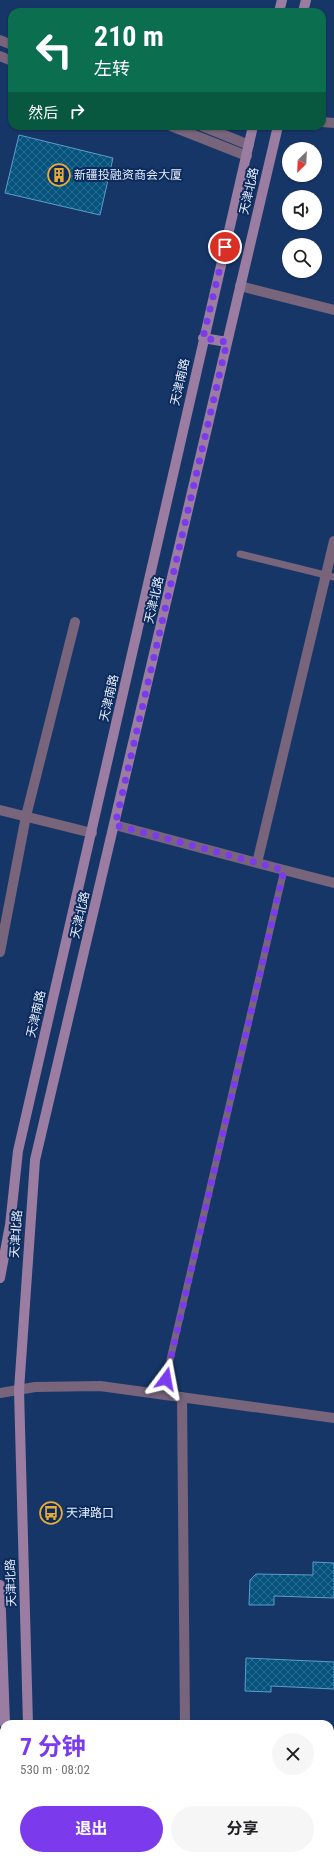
<!DOCTYPE html>
<html lang="zh">
<meta charset="utf-8">
<style>
body{margin:0;font-family:"Roboto Condensed","Noto Sans SC",sans-serif;background:#f6f6f6;color:#202124;height:100vh;display:flex;flex-direction:column;font-size:15px;white-space:nowrap}
*{box-sizing:border-box;margin:0}
p{font-size:13px;color:#757577}
.icon{flex:none;width:22px;height:22px;fill:none;stroke:currentColor;stroke-width:2;stroke-linecap:round;stroke-linejoin:round}
.map{position:relative;flex:1;overflow:hidden}
.drawer{position:absolute;left:0px;top:1720px;width:334px;height:140px;display:flex;flex-direction:column;background:#fff;border-radius:12px 12px 0 0;box-shadow:0 1px 3px #0004}
.drawer>*{flex:none}
.hud{position:absolute;left:8px;top:8px;width:318px;height:122px;border-radius:12px;box-shadow:0 1px 3px #0004;background:#0b6e4f;color:#fff;overflow:hidden}
.needle{width:26px;rotate:204deg}
.fabs{position:absolute;left:282px;top:142px;display:grid;gap:8px}
.fabs a{display:grid;place-items:center;width:40px;height:40px;border-radius:50%;background:#fff;box-shadow:0 1px 3px #0004;font-size:20px}
.pin{position:absolute;display:grid;place-items:center;width:34px;height:34px;color:#fff;margin:-17px;border:2px solid #fff;border-radius:50%;box-shadow:0 1px 4px #0007}
.me{position:absolute;width:44px;margin:-22px;rotate:13deg;stroke-linejoin:round;filter:drop-shadow(0 0 3px #0008)}
.turn{display:flex;align-items:center;gap:14px;height:84px;padding:0 20px;font-size:18px}
.turn .icon{width:52px;height:52px;stroke-width:2.5}
.turn b{display:block;font-size:28px;line-height:34px}
.then{display:flex;align-items:center;height:38px;padding:0 20px;background:#0003;gap:8px;font-size:15px}
.round{display:grid;place-items:center;flex:none;width:42px;height:42px;border-radius:21px;background:#f6f6f6}
.headline{display:flex;align-items:center;justify-content:space-between;height:68px;padding:0 20px}
h1{font-size:24px;font-weight:700;line-height:30px;color:#7c3aed}
.primary-button{display:flex;gap:8px;margin-top:auto;padding:8px 20px}
.primary-button a{flex:1;height:46px;border-radius:24px;background:#7c3aed;color:#fff;font-size:16px;font-weight:700;line-height:46px;text-align:center}
.primary-button a+a{background:#f6f6f6;color:#202124}
.map>svg:first-child{display:block}
.building{fill:url(#building-cross-hatch);stroke:#5a9dca}
.lines{fill:none;stroke-linecap:round;stroke-linejoin:round}
.lane{stroke:#78657c;stroke-width:7}
.street{stroke:#78657c;stroke-width:10}
.secondary{stroke:#9b7da2;stroke-width:10}
.route{stroke:#7c3aed;stroke-width:7;stroke-dasharray:0 12.6}
.labels{text-anchor:middle;dominant-baseline:central;stroke-width:4;stroke-linejoin:round;paint-order:stroke}
.poi-label{font-size:12px;fill:#e5edfa;stroke:#0d2b5d;text-anchor:start}
.street-label{font-size:12px;fill:#e5edfa;stroke:#0d2b5d}
</style>
<div class="map">
<svg width="334" height="1860" viewBox="0 0 334 1860">
<defs>
<pattern id="building-cross-hatch" width="8" height="8" patternUnits="userSpaceOnUse"><rect width="8" height="8" fill="#06547d"/><path d="M0 0l8 8M0 8l8-8" fill="none" stroke="#2a6d90"/></pattern>
</defs>
<rect width="100%" height="100%" fill="#173668"/>
<path class="building" d="M19 135 113 158 100 215 5 193Z
M313 1562 334 1563V1598L274 1596V1605H249L250 1580 256 1574 313 1575Z
M246 1658 334 1662V1689L271 1686V1692L245 1691Z"/>
<g class="lines">
<path class="lane" d="M240 554 334 577
M162 1394 284 870"/>
<path class="street" d="M0 40 12 45
M0 56 12 61
M322 122 334 123
M171 126 247 156
M202 126 249 145
M240 286 334 310
M0 810 92 833
M115 825 257 863 334 541
M257 863 334 883
M0 952 26 816 75 622
M0 1393 35 1387 100 1386 334 1418
M182 1397 185 1724
M186 1856V1860"/>
<path class="secondary" d="M279 12 282 0
M303 12 306 0
M203 338 227 342
M0 1278 10 1225 18 1151 253 126
M0 1585 5 1724
M28 1724 19 1390 35 1160 278 126
M9 1856 10 1860
M32 1856V1860"/>
</g>
<g class="lines">
<path class="route" d="M166 1379 284 870 115 825 227 342 203 338 225 247"/>
</g>
<defs>
<g id="building-ring" transform="scale(1.15)"><circle r="9.5" fill="#0d2b5d" stroke="#e7ac37" stroke-width="1.5"/><path d="M-4-6H4V6H1V3H-1V6H-4ZM-2.5-4.3h1.7v1.8h-1.7ZM.8-4.3h1.7v1.8H.8ZM-2.5-1h1.7V.8h-1.7ZM.8-1h1.7V.8H.8Z" fill="#e7ac37"/></g>
<g id="bus-ring" transform="scale(1.15)"><circle r="9.5" fill="#0d2b5d" stroke="#e7ac37" stroke-width="1.5"/><path d="M-5-6H5V4H4V6H2V4H-2V6H-4V4H-5ZM-3.5-4V0h7V-4ZM-3.5 1.2v1.5H-2V1.2ZM2 1.2v1.5H3.5V1.2Z" fill="#e7ac37"/></g>
</defs>
<g fill-rule="evenodd">
<use href="#building-ring" x="59" y="175"/>
<use href="#bus-ring" x="51" y="1513"/>
</g>
<g class="labels">
<g class="poi-label">
<text x="74" y="175">新疆投融资商会大厦</text>
<text x="66" y="1513">天津路口</text>
</g>
<g class="street-label">
<text transform="translate(249 191) rotate(-77)">天津北路</text>
<text transform="translate(180 382) rotate(-77)">天津南路</text>
<text transform="translate(154 600) rotate(-77)">天津北路</text>
<text transform="translate(109 698) rotate(-77)">天津南路</text>
<text transform="translate(80 915) rotate(-77)">天津北路</text>
<text transform="translate(36 1014) rotate(-77)">天津南路</text>
<text transform="translate(16 1234) rotate(-86)">天津北路</text>
<text transform="translate(11 1583) rotate(-92)">天津北路</text>
</g>
</g>
</svg>
<div class="fabs">
<a><svg class="needle" viewBox="-14 -14 28 28"><path d="M0-13l5 13h-10z" fill="#e53935"/><path d="M0 13l5-13h-10z" fill="#757577"/></svg></a>
<a><svg class="icon" aria-label="sound" viewBox="0 0 24 24"><path d="M4 9h4l5-4v14l-5-4H4zM17 9q2 3 0 6"/></svg></a>
<a><svg class="icon" aria-label="search" viewBox="0 0 24 24"><circle cx="10" cy="10" r="6"/><path d="M15 15l6 6"/></svg></a>
</div>
<div class="pin" style="left:225px;top:247px;background:#d93025"><svg class="icon" aria-label="arrive" viewBox="0 0 24 24"><path d="M6 21V4h12l-3 4 3 4H6"/></svg></div>
<svg class="me" style="left:166px;top:1379px" viewBox="-20 -20 40 40"><path d="M0-17L14 15 0 8-14 15z" fill="#7c3aed" stroke="#fff" stroke-width="4"/></svg>
<div class="hud">
<div class="turn"><svg class="icon" aria-label="left" viewBox="0 0 24 24"><path d="M17 20v-9H6M10 6l-5 5 5 5"/></svg><div><b>210 m</b>左转</div></div>
<div class="then">然后<svg class="icon" aria-label="right" viewBox="0 0 24 24"><path d="M7 20v-9h11M14 6l5 5-5 5"/></svg></div>
</div>
<section class="drawer">
<div class="headline"><div><h1>7 分钟</h1><p>530 m · 08:02</p></div><a class="round"><svg class="icon" aria-label="close" viewBox="0 0 24 24"><path d="M6 6l12 12M18 6L6 18"/></svg></a></div>
<div class="primary-button"><a>退出</a><a>分享</a></div>
</section>
</div>
